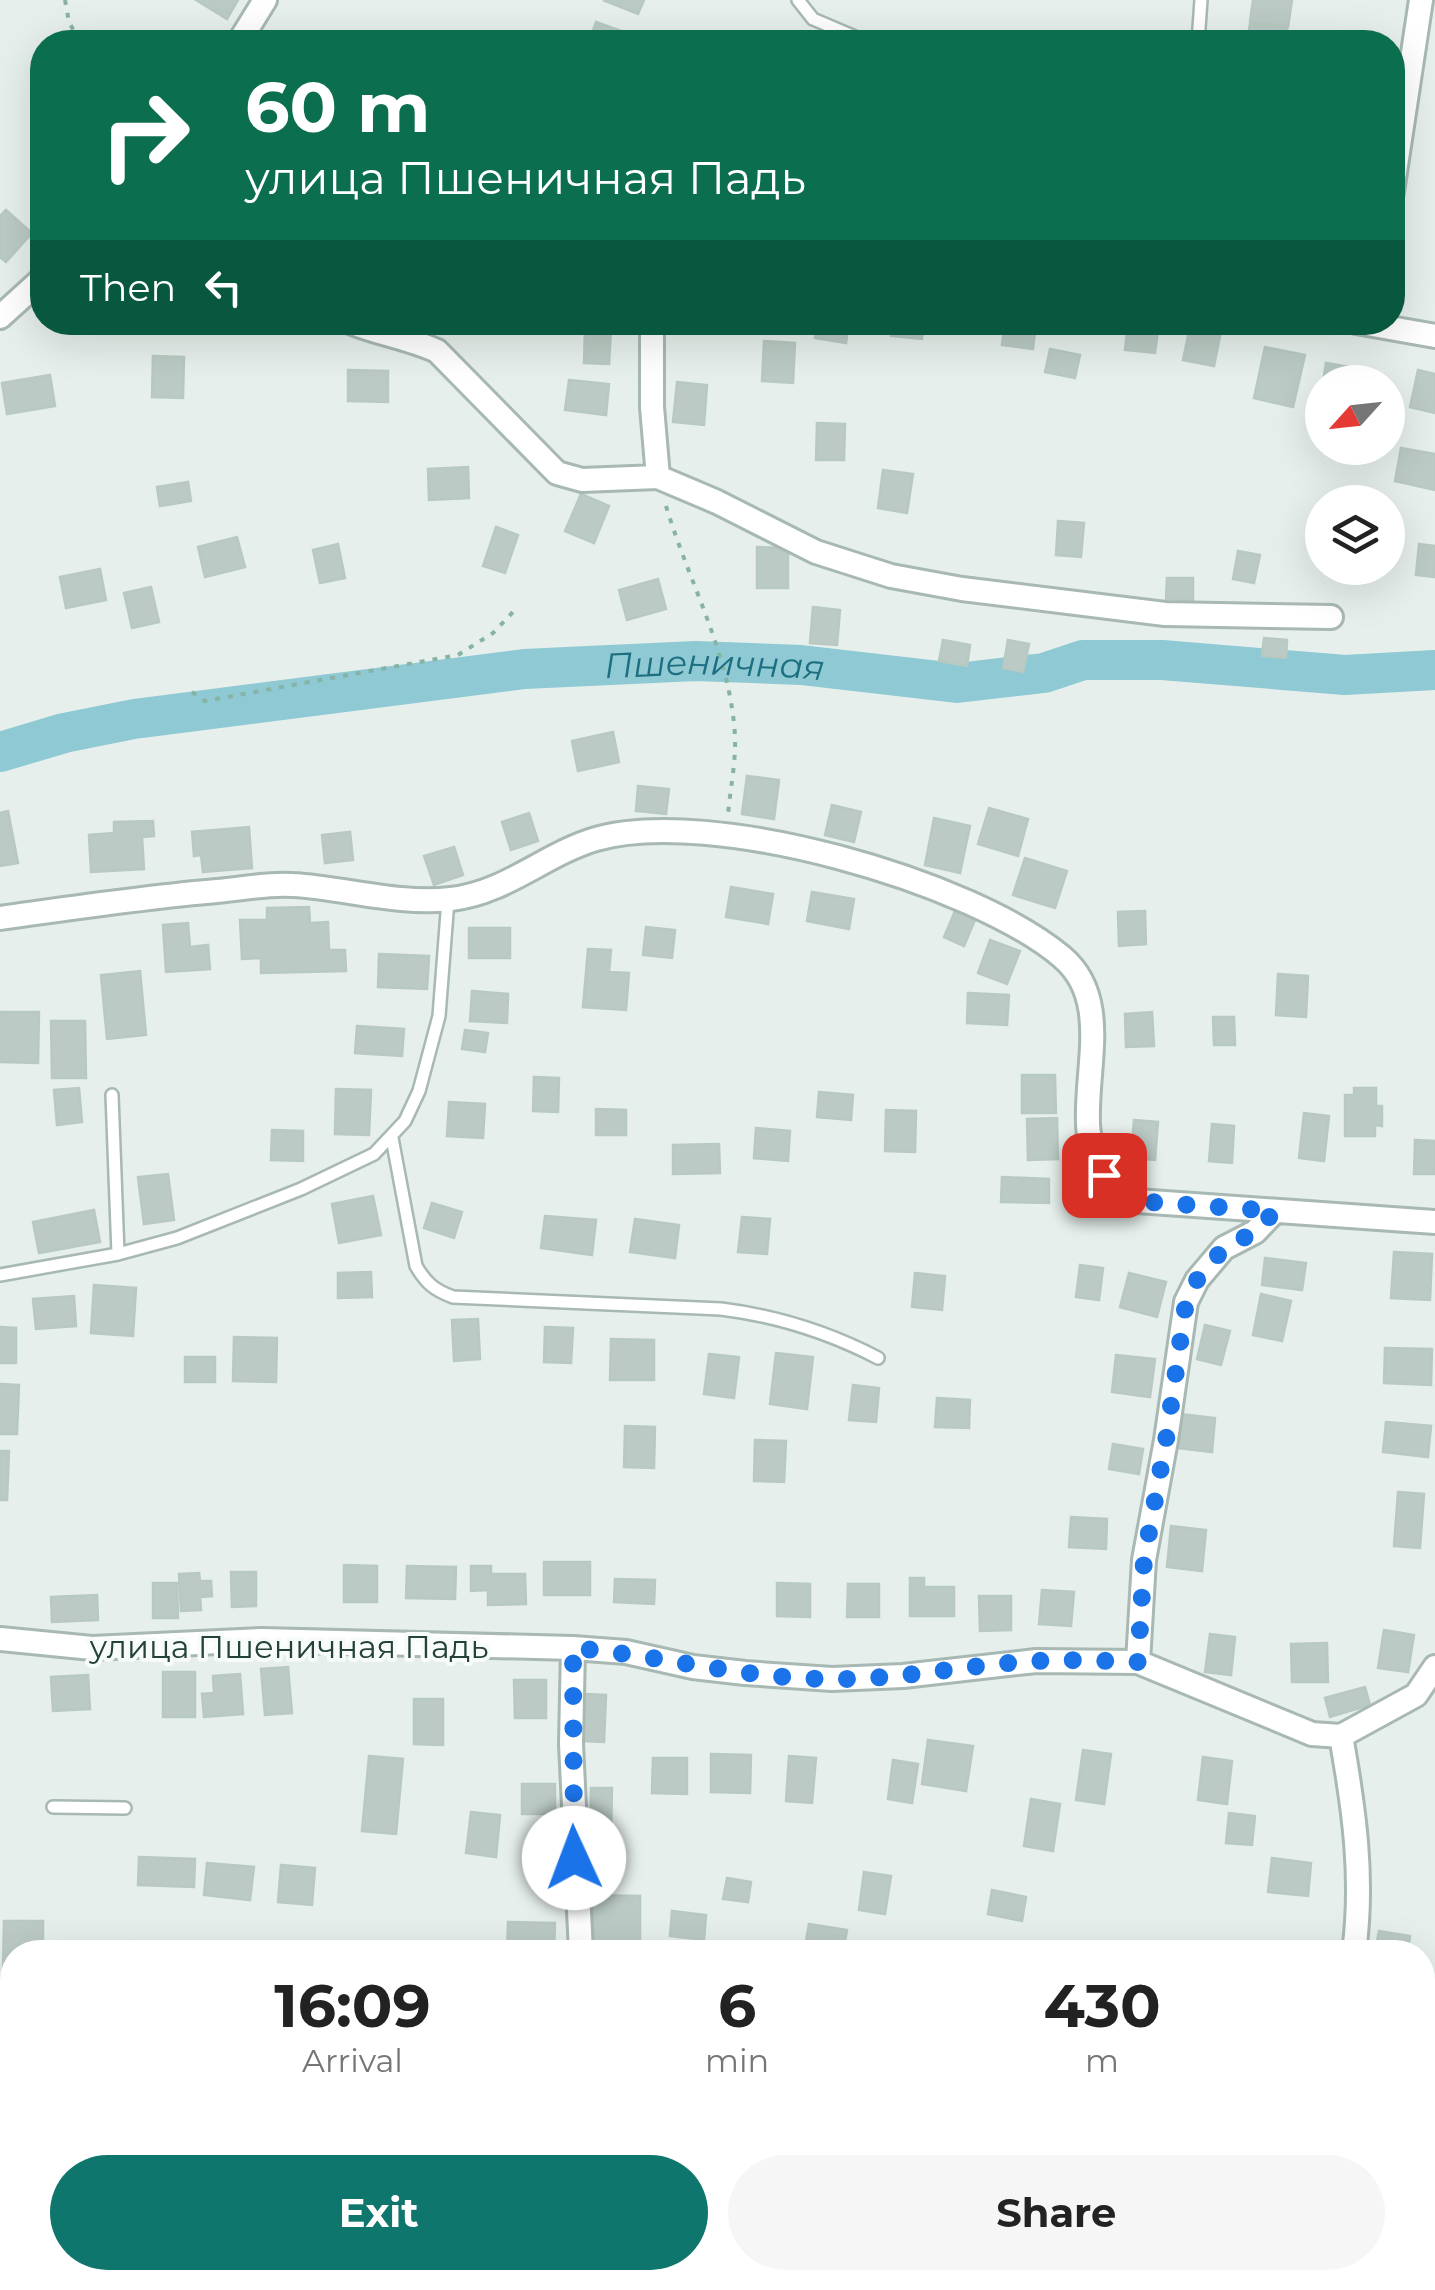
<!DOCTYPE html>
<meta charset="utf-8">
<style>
body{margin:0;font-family:Montserrat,sans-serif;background:#f6f6f6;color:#222;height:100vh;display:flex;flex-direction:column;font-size:38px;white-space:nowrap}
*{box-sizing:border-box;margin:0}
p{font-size:32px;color:#767676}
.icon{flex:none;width:55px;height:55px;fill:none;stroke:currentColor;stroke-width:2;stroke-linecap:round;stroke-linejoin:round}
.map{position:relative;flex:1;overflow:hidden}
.side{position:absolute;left:0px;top:1940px;width:1435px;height:350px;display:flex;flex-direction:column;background:#fff;border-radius:40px 40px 0 0;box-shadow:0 10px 40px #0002}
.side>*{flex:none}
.banner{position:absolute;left:30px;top:30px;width:1375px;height:305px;border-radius:40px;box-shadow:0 10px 40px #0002;background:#0b6e4f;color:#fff;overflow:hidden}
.needle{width:65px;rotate:243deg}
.tools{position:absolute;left:1305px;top:365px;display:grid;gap:20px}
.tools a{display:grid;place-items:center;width:100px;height:100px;border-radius:50%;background:#fff;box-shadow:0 10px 40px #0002;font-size:50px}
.pin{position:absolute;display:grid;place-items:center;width:85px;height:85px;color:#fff;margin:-42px;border-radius:20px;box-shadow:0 5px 15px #0006}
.me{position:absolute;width:110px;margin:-55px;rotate:358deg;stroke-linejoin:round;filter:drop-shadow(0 0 8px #0008)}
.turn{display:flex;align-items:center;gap:35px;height:210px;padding:0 50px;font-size:45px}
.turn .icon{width:130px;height:130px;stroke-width:2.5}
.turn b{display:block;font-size:70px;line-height:85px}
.then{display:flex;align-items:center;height:95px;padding:0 50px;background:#0003;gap:20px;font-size:38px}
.eta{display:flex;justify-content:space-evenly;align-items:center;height:170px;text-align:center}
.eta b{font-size:60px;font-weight:700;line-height:70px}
.primary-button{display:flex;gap:20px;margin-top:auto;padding:20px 50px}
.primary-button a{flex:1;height:115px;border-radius:60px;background:#0f766e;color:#fff;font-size:40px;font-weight:700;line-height:115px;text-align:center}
.primary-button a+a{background:#f6f6f6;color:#222}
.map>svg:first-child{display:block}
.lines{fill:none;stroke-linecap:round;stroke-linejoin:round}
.river{stroke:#8ec9d4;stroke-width:40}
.building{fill:#bbcac4;stroke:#b8c9c2;stroke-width:2.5}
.lane-casing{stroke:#a8b8b2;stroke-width:16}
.street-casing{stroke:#a8b8b2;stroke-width:28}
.path{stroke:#86b3a5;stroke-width:4;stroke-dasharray:5 8;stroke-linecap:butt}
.lane{stroke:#fff;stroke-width:11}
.street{stroke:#fff;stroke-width:22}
.route{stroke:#1a73e8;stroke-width:18;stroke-dasharray:0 32.4}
.labels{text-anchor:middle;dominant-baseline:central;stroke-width:8;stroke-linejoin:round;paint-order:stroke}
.street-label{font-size:32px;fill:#24423a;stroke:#f7fbf9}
.water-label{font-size:35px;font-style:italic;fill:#1c6f80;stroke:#f7fbf9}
</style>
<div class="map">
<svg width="1435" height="2290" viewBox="0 0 1435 2290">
<rect width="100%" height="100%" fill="#e6efeb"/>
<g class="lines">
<path class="river" id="s1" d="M0 752 64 733 134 719 524 669 696 661 801 665 957 683 1044 673 1083 660H1162L1345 675 1435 670"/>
</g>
<path class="building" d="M196 0H238L227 19Z
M603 0H644L638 14Z
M1253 0H1292L1288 27 1250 22Z
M596 22 632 35 629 42H589Z
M1250 24 1287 29 1286 42H1247Z
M6 210 32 233 6 262 0 257V216Z
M817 322H849L846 343 815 338Z
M893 322H924L922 339 891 336Z
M1005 322H1036L1033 349 1002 345Z
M1128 322H1159L1155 353 1125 350Z
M1191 322 1222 326 1214 366 1183 360Z
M585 329 611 330 609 364 584 363Z
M764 341 795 343 793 383 762 381Z
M1265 347 1305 355 1293 407 1254 398Z
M1050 349 1080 355 1075 378 1045 372Z
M153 356 184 357 183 398 152 397Z
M1326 363 1356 368 1354 382H1323Z
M348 370 388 371V402L348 401Z
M1418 370 1435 374V413L1410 407Z
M50 375 55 406 7 414 2 383Z
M569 380 609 384 606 415 565 410Z
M677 382 707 385 704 425 673 422Z
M817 423 845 424 844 460H816Z
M1401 448 1435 454V490L1395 481Z
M468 467 469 498 429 500 428 469Z
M883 470 913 474 907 513 878 508Z
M188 482 191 501 160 506 157 487Z
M581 494 609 506 594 543 565 531Z
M1058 521 1084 523 1081 557 1056 555Z
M496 527 518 535 505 573 483 566Z
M237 537 245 567 205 577 198 547Z
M338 544 345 578 320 583 313 550Z
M1419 544 1435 546V577L1416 575Z
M757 547 788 548V588H757Z
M1238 551 1260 555 1254 583 1233 579Z
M100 569 106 600 66 608 60 577Z
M1167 578H1193V600L1166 599Z
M658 579 666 609 627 620 619 590Z
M151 587 159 622 132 628 124 593Z
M813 607 840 610 837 645 810 643Z
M1264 638 1287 640 1286 658 1262 656Z
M943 640 970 645 967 666 939 661Z
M1008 640 1029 644 1023 672 1003 668Z
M613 732 619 762 578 771 572 741Z
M747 776 779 780 774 819 742 814Z
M638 786 669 789 666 814 636 811Z
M832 805 861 812 854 842 825 835Z
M989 808 1028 819 1018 856 978 844Z
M8 811 18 863 0 866V813Z
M529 813 538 841 511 850 502 822Z
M934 818 970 826 960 873 925 865Z
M153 821 154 836 142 837 144 869 91 872 89 835 114 833V822Z
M249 827 252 868 203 872 201 855 194 856 192 832Z
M350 832 353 860 325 863 322 835Z
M454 847 463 875 434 885 424 856Z
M1025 858 1067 871 1055 908 1013 895Z
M731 887 773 894 768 924 726 917Z
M812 892 854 899 849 929 807 921Z
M309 907 310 923 328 922 329 950H345L346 971 261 973V958L242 959 240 920H267V908Z
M955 911 975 920 964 946 944 937Z
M1145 911 1146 944 1119 946 1118 912Z
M188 923 190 947 208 945 210 969 166 972 163 925Z
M646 927 675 930 672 958 643 955Z
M469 928H510V958H469Z
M990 940 1020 951 1007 984 978 973Z
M588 949 611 950 609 972 629 973 626 1010 583 1007Z
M379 954 429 956 427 989 378 987Z
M140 971 146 1035 107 1039 101 975Z
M1278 974 1308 976 1306 1017 1276 1015Z
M472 991 508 994 507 1023 470 1021Z
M968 993 1009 995 1007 1025 967 1023Z
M0 1012H39L38 1063 0 1062Z
M1152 1012 1154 1046 1126 1047 1125 1014Z
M1213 1017H1234L1235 1045H1214Z
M51 1021H85L86 1078H52Z
M357 1026 404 1029 402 1056 355 1053Z
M465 1030 488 1033 485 1052 462 1049Z
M1022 1075H1055L1056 1113H1022Z
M534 1077 559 1078 558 1112 533 1111Z
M79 1088 82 1122 57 1125 54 1090Z
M1354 1088H1376V1106H1382V1126L1375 1125V1136H1345V1095H1354Z
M336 1089 371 1090 369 1135 335 1134Z
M819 1092 853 1095 851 1120 817 1117Z
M449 1102 485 1104 483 1138 447 1136Z
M596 1109 626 1110V1135H596Z
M886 1110 916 1111 915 1152 885 1151Z
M1304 1113 1329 1116 1324 1161 1299 1158Z
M1057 1118 1058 1159 1028 1160 1027 1119Z
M1134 1120 1158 1122 1155 1160 1131 1158Z
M1212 1124 1234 1126 1232 1163 1209 1161Z
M756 1128 790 1131 788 1161 754 1158Z
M272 1130 303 1131V1161L271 1160Z
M1415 1140 1435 1141V1174H1414Z
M719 1144 720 1173 673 1174V1145Z
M168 1174 174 1220 144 1224 138 1177Z
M1002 1177 1049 1179V1203L1001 1202Z
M373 1196 381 1235 339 1243 332 1204Z
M432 1203 462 1212 454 1238 424 1228Z
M94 1210 100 1242 39 1253 33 1222Z
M545 1216 596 1220 592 1255 541 1248Z
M742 1217 770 1219 767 1254 738 1252Z
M635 1219 679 1225 675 1258 630 1252Z
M1394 1252 1432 1254 1430 1300 1391 1298Z
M1265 1258 1306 1263 1302 1290 1262 1285Z
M1080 1265 1103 1268 1099 1300 1076 1297Z
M371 1272 372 1297 338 1298V1273Z
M915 1273 945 1276 942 1310 912 1307Z
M1129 1273 1166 1282 1157 1317 1120 1307Z
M94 1285 136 1288 133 1336 91 1333Z
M1261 1294 1291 1301 1282 1341 1253 1335Z
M74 1296 76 1326 36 1329 33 1299Z
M478 1319 480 1359 454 1361 452 1320Z
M1205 1325 1230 1331 1221 1365 1197 1359Z
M0 1327 16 1328V1363H0Z
M545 1327 573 1328 571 1363 544 1362Z
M234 1337 277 1338 276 1382 233 1381Z
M611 1339 654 1340V1380H610Z
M1385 1348 1432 1349 1431 1385 1384 1383Z
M776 1353 813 1357 807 1409 770 1404Z
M709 1354 739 1357 734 1398 704 1394Z
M1116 1355 1155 1359 1150 1397 1112 1392Z
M185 1357H215V1382H185Z
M0 1384 19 1385 17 1434H0Z
M853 1385 879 1388 876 1422 849 1420Z
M937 1398 970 1400 969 1428 935 1427Z
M1180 1414 1215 1418 1212 1452 1177 1448Z
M1386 1422 1431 1426 1428 1457 1383 1452Z
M625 1426 655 1427 654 1468 624 1467Z
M755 1440 786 1441 784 1482 754 1481Z
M1113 1444 1143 1449 1139 1474 1109 1469Z
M0 1451H9L7 1500H0Z
M1398 1492 1424 1494 1420 1548 1394 1546Z
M1071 1517 1107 1519 1106 1549 1069 1547Z
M1171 1526 1206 1530 1202 1571 1167 1567Z
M544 1562H590V1595H544Z
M344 1565 377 1566V1602H344Z
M407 1566 456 1567 455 1599 406 1598Z
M471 1566H491V1574H525L526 1604 488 1605V1590L471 1591Z
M231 1572H256V1606L232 1607Z
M199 1573 200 1581H211L212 1596 200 1597 201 1610 181 1611 179 1574Z
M910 1578H924V1587H954V1616H910Z
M615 1579 655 1580 654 1604 614 1602Z
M153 1583H177L178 1618H153Z
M777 1583 810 1584V1617L777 1616Z
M848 1584H879V1617H847Z
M1042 1590 1074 1592 1071 1626 1039 1624Z
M97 1595 98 1620 52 1622 51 1597Z
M979 1596H1011V1630L980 1631Z
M1384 1630 1414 1635 1408 1672 1378 1668Z
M1210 1634 1235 1637 1231 1675 1205 1672Z
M1327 1643 1328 1682H1292L1291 1644Z
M288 1667 292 1713 265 1715 261 1669Z
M163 1672H195V1717H163Z
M240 1674 243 1714 204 1717 202 1694 214 1693 213 1676Z
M88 1675 90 1709 53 1711 51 1677Z
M514 1680H546V1718H515Z
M1365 1687 1370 1705 1330 1717 1325 1698Z
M585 1694 606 1695 604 1742 582 1741Z
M414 1699H443V1745L414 1744Z
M928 1740 973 1746 966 1791 922 1784Z
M1083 1750 1111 1754 1104 1804 1076 1800Z
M711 1754 751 1755 750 1793 711 1792Z
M369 1756 403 1759 396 1834 362 1831Z
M789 1756 816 1758 812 1803 786 1801Z
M1203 1757 1232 1761 1227 1804 1198 1800Z
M653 1758H687V1794L652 1793Z
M893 1760 918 1764 912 1803 888 1799Z
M522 1784H555V1814H522Z
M591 1788H612L611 1835 590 1834Z
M1031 1799 1060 1804 1053 1851 1024 1846Z
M471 1812 500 1815 496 1857 466 1853Z
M1229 1813 1255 1816 1252 1845 1226 1843Z
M139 1857 195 1859 194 1887 138 1885Z
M1272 1858 1311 1863 1308 1896 1268 1892Z
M207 1863 254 1867 250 1900 204 1895Z
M281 1865 315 1868 312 1905 278 1902Z
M864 1872 891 1876 885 1914 859 1910Z
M727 1878 751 1882 748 1902 723 1899Z
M992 1890 1026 1897 1022 1921 988 1914Z
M592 1895 640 1896V1947H592Z
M672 1911 706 1915 704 1940 670 1936Z
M4 1921H43V1952H12V1969L3 1968Z
M508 1922 555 1923 554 1952H507Z
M809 1924 847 1930 843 1952H804Z
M1379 1931 1410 1936 1408 1952H1375Z
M134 1941 175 1948V1952H132Z
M1430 2016 1435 2018V2052L1422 2049Z
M0 2077 12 2078V2111L0 2110Z
M1431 2080 1435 2081V2121L1422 2117Z
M181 2278 183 2290H117L116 2279Z
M262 2278H270L272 2290H230L229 2284Z
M298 2278H332L333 2290H299Z
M884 2278 888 2290H844L880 2278Z
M930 2278H974L978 2290H935Z"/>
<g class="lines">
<g class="lane-casing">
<path id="lane" d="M798 0 813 19 867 42
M1198 42 1201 0
M112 1095 118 1254
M392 1138 416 1266C426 1283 434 1290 453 1297L721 1309C777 1316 828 1332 878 1358
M0 1275 118 1254 177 1238 301 1189 374 1154 405 1121 419 1091 439 1016 448 900
M53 1807 125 1808
M723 2278 727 2290
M1011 2278 1016 2290
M1132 2279 1160 2290
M783 2290 813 2278"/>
</g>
<g class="street-casing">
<path id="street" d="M239 42 265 0
M1392 192 1421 0
M0 317 42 279
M350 322C379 334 409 338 437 351L557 473 582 480 658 477 717 502 816 552 891 576 962 589 1165 614 1331 617
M652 322V407L658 477
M1356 322 1435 336
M0 918C72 908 145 897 217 891 242 889 268 883 293 885 345 888 398 905 451 899 506 893 545 854 596 839 710 806 972 881 1062 957 1126 1011 1062 1113 1102 1172 1110 1184 1125 1193 1137 1201L1435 1222
M0 1639 92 1648 262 1640 573 1648 626 1652 693 1667 745 1673 832 1679 903 1676 1036 1661 1138 1662 1312 1734 1341 1736
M573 1648 571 1744 581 1952
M1138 1662 1144 1560 1166 1440 1186 1302 1197 1280 1224 1248 1255 1232 1275 1211
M1354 1952C1364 1878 1354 1809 1341 1736L1416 1695 1435 1667
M0 2135 12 2137
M399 2278V2290
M555 2278 556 2290
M1320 2278 1322 2290
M1418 2290 1435 2249"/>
</g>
<path class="path" d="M65 0 69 22 80 42
M666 506C689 583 731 656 735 737 736 762 730 790 728 815
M192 692 205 701 458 655 493 633 513 612"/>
<use href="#lane" class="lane"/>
<use href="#street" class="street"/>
</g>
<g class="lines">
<path class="route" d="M574 1858 573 1648C660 1655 744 1679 832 1679 901 1680 969 1664 1038 1661 1071 1659 1105 1661 1138 1662L1144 1560 1166 1440 1186 1302 1197 1280 1224 1248 1255 1232 1275 1211 1136 1201 1104 1175"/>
</g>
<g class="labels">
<g class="street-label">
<text x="289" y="1646">улица Пшеничная Падь</text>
</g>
<g class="water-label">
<text stroke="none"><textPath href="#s1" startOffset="722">Пшеничная</textPath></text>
</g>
</g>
</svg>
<div class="tools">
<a><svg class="needle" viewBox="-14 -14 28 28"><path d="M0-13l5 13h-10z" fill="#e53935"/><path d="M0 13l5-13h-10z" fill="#767676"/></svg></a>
<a><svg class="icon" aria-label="layers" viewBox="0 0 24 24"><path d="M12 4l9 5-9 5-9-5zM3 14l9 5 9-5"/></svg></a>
</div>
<div class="pin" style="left:1104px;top:1175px;background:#d93025"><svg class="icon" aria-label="arrive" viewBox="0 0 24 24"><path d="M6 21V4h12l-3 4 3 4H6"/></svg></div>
<svg class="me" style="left:574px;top:1858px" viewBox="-20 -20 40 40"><circle r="19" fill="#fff"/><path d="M0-13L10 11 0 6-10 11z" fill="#1a73e8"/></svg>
<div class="banner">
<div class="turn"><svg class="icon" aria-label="right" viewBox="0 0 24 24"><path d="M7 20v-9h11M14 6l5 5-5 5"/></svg><div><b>60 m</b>улица Пшеничная Падь</div></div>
<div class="then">Then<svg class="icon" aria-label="left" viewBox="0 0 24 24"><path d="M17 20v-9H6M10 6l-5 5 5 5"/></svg></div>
</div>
<section class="side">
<div class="eta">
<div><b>16:09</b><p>Arrival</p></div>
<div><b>6</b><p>min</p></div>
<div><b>430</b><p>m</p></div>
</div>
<div class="primary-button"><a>Exit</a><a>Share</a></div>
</section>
</div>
